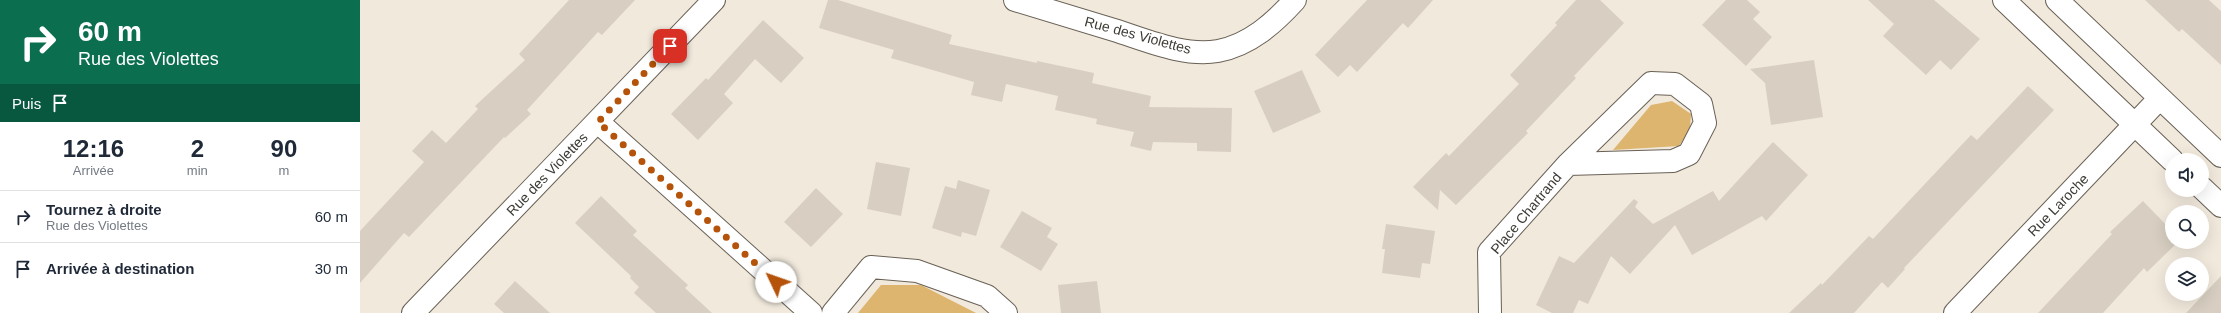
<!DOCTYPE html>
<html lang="fr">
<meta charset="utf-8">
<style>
body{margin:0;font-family:Helvetica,sans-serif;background:#f2f2f3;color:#1f2937;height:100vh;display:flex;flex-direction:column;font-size:15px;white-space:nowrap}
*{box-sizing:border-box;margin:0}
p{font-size:13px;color:#747a83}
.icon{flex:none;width:22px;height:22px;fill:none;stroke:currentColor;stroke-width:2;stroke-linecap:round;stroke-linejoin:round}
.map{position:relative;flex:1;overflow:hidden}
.details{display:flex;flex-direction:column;background:#fff;width:360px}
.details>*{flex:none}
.hud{background:#0b6e4f;color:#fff;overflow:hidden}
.controls{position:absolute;left:1805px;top:153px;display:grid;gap:8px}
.controls a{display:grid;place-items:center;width:44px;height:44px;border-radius:50%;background:#fff;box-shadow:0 4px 16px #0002;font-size:20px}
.pin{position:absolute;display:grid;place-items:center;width:34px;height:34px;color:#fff;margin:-17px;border-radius:8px;box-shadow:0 2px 6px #0006}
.me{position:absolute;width:44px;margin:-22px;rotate:312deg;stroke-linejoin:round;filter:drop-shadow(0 0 3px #0008)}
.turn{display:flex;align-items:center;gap:14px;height:84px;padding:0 12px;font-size:18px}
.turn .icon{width:52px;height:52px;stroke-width:2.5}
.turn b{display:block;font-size:28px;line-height:34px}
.then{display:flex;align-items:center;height:38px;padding:0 12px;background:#0003;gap:8px;font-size:15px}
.eta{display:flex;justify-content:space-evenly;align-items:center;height:68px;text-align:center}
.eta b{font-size:24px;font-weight:600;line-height:28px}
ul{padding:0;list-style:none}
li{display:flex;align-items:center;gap:12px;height:52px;padding:0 12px;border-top:1px solid #e0e1e3}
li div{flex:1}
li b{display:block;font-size:15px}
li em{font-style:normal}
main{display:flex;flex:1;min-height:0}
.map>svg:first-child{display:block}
.green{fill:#ddb56f}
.building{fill:#d8cfc2}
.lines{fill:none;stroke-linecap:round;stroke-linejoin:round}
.minor-casing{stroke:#696156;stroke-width:24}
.minor{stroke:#fff;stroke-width:22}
.route{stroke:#b45309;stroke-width:7;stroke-dasharray:0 12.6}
.labels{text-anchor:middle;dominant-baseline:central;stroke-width:4;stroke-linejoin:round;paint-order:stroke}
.street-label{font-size:14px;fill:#3e3b36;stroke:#fff}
</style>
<main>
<section class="details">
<div class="hud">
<div class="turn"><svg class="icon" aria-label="right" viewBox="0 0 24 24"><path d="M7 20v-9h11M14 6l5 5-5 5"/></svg><div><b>60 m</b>Rue des Violettes</div></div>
<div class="then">Puis<svg class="icon" aria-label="arrive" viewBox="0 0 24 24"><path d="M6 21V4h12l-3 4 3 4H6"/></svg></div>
</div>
<div class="eta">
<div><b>12:16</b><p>Arrivée</p></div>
<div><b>2</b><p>min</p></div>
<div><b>90</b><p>m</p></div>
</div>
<ul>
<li><svg class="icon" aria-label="right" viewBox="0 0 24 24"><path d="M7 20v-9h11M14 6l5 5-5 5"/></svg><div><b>Tournez à droite</b><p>Rue des Violettes</p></div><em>60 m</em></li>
<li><svg class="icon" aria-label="arrive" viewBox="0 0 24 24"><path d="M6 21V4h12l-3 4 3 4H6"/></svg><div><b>Arrivée à destination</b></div><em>30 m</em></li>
</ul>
</section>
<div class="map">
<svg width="1861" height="313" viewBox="0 0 1861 313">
<rect width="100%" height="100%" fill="#f1e9dc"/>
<path class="green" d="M1312 101 1331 114 1330 129 1319 146 1253 150 1291 105Z
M521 285H561L616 313H498Z"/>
<path class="building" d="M209 0H275L242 35 238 32 167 110 171 114 145 138 144 137 49 237 44 233 0 283V231L64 162 52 151 72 130 86 143 118 109 115 106 165 60 159 54Z
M468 0H478L592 35 589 44 677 63V61L734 73 732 83 791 96 789 107 872 108 871 152 837 151V143L793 142 791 151 770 146 774 132 736 124 737 119 695 110 698 96 646 84 642 102 611 95 614 82 531 58 534 50 459 28Z
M1007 0H1073L1048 28 1043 23 997 72 990 65 978 77 955 55Z
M1216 0H1240L1264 23 1214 76 1216 78 1166 131 1168 133 1096 205 1080 190 1078 210 1053 187 1086 153 1089 156 1159 84 1150 75 1197 25 1195 23Z
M1366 0H1387L1400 12 1393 19 1412 37 1386 66 1342 25Z
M1508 0H1574L1620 39 1591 70 1580 60 1566 75 1523 36 1534 24Z
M1785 0H1849L1861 11V65L1822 29 1819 32Z
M403 20 444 58 421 83 395 59 364 94 373 103 338 140 311 114 346 78 348 80Z
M1454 60 1463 117 1411 125 1405 83 1390 69Z
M942 70 961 112 913 133 894 91Z
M1668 86 1694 110 1544 268 1545 269 1528 288 1522 282 1494 313H1429L1461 283 1462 285 1509 236 1513 239 1611 135 1617 140Z
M1413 142 1448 175 1406 221 1402 216 1332 255 1315 225 1270 274 1251 256 1228 304 1219 300 1213 313H1192L1176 305 1199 256 1214 263 1274 199 1278 202 1275 207 1293 224 1353 191 1359 201Z
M516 162 550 168 541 216 507 209Z
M598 180 630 190 616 236 602 232 601 237 572 228 585 186 596 189Z
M456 188 483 214 451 247 424 222Z
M241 196 277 231 273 235 328 285 325 288 352 313H296L274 293 279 287 270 278 271 276 215 223Z
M1783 201 1812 231V242H1818L1787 272 1784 268 1743 313H1678L1752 234 1750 232Z
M662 211 692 228 687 237 698 244 681 271 640 247Z
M1026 224 1075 231 1070 264 1062 263 1060 278 1022 273 1025 249H1022Z
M1861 276V313H1826Z
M155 281 190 313H144L134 304Z
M737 281 741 313H701L698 285Z"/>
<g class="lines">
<g class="minor-casing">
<path id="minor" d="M655 0C688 10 721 20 754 30 786 40 824 57 858 51 890 45 914 23 935 0
M1644 0 1812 160
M1697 0 1861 156
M238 122 451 313
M1842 188 1861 206
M53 313 354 0
M473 313 511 267 557 271 627 296 646 313
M1130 313 1129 252 1208 164 1291 83 1315 84 1341 104 1345 123 1329 154 1313 161 1208 164
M1595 313 1800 98"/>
</g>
<use href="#minor" class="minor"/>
</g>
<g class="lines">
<path class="route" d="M310 46 238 122 416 282"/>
</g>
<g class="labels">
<g class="street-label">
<text transform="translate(778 35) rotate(15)">Rue des Violettes</text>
<text transform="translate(187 174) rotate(-46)">Rue des Violettes</text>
<text transform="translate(1698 205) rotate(-46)">Rue Laroche</text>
<text transform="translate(1166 213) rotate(-50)">Place Chartrand</text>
</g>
</g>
</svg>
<div class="controls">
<a><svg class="icon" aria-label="sound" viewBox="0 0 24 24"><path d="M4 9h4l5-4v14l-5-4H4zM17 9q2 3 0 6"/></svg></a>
<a><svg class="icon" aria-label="search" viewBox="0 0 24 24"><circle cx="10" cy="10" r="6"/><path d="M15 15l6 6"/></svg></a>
<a><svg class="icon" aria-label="layers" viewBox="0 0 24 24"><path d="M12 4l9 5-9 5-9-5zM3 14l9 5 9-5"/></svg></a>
</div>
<div class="pin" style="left:310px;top:46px;background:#d93025"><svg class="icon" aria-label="arrive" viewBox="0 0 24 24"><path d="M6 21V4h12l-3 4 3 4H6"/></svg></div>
<svg class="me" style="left:416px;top:282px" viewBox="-20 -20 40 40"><circle r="19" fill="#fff"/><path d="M0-13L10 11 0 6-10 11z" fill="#b45309"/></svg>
</div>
</main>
